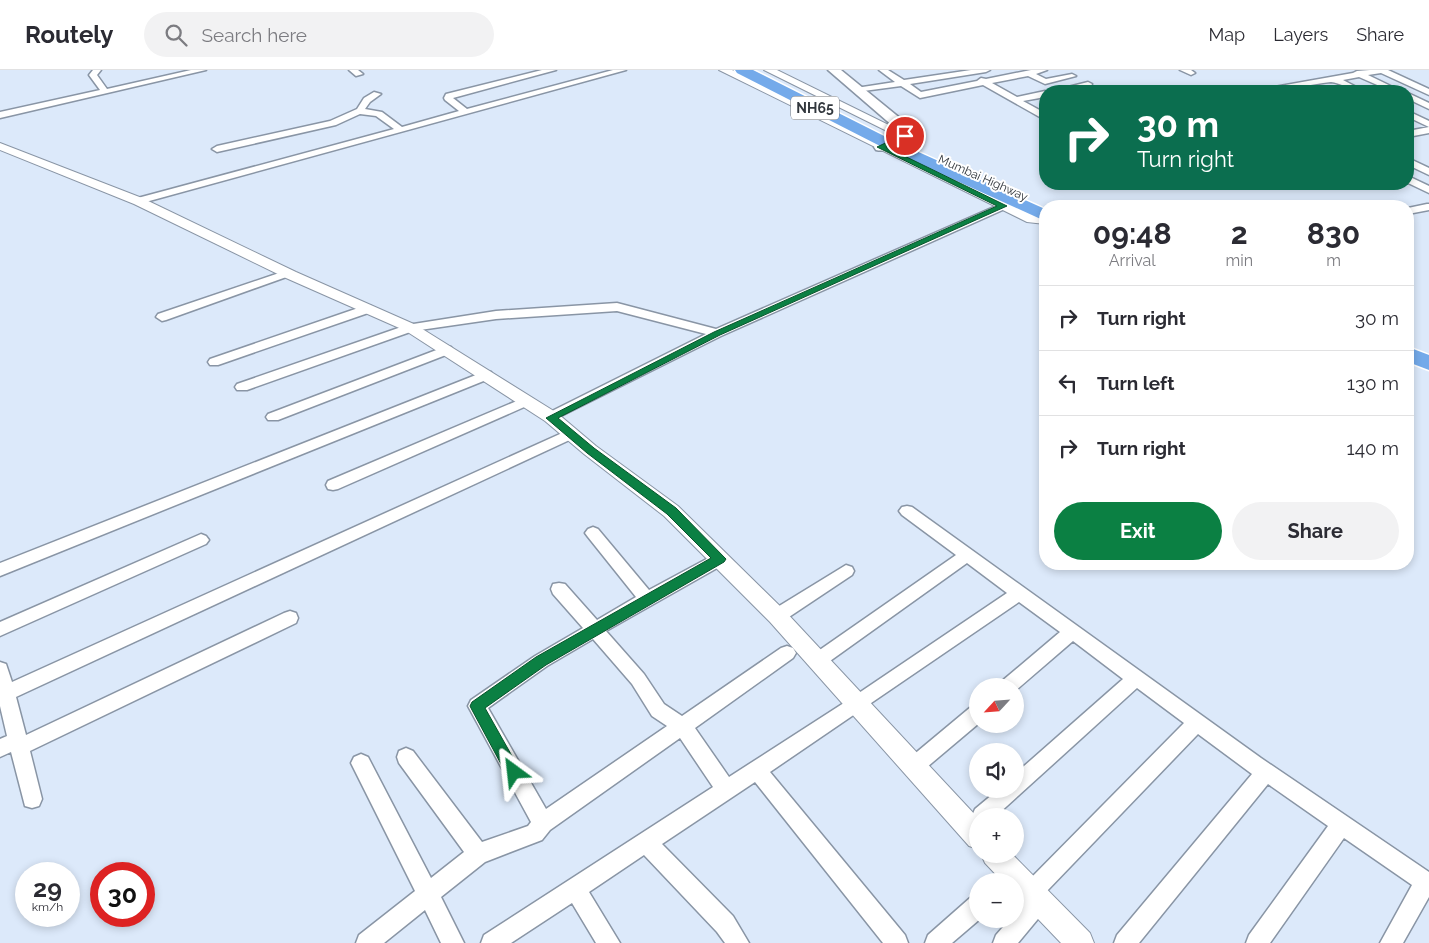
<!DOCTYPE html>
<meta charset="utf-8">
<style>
body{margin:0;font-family:Raleway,sans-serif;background:#f2f2f3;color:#2b2b33;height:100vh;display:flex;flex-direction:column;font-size:19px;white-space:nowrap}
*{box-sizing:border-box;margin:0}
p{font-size:16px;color:#7c7c81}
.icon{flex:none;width:28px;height:28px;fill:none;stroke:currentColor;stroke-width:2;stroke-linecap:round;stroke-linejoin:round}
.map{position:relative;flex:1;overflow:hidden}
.panel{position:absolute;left:1039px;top:130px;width:375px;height:370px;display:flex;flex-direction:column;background:#fff;border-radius:20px;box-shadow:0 2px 8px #0003}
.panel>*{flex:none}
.hud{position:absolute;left:1039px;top:15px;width:375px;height:105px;border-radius:20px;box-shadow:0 2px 8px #0003;background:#0b6e4f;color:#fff;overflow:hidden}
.needle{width:32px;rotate:244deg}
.buttons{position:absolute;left:969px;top:608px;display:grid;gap:10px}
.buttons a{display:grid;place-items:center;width:55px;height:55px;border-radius:50%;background:#fff;box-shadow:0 2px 8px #0003;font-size:25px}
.speed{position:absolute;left:15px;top:792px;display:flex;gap:10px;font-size:25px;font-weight:700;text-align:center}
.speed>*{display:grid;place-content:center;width:65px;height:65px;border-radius:50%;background:#fff;box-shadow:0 2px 8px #0003;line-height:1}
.speed small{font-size:12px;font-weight:400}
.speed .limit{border:8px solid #d22;background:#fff;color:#111}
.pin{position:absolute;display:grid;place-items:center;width:42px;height:42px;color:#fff;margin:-21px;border:2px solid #fff;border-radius:50%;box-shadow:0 1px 5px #0007}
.me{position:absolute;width:55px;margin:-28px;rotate:330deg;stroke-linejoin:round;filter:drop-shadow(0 0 4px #0008)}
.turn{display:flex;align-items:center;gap:18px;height:105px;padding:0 15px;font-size:22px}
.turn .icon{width:65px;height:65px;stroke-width:2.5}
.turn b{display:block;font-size:35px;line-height:42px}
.eta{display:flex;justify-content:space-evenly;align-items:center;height:85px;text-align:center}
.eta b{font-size:30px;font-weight:700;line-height:35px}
.action{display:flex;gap:10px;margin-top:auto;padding:10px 15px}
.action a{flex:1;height:58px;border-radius:30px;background:#0b8043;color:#fff;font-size:20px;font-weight:700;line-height:58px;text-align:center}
.action a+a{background:#f2f2f3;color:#2b2b33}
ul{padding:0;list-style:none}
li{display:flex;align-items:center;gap:15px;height:65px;padding:0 15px;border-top:1px solid #e1e1e2}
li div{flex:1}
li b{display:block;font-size:19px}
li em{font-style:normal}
header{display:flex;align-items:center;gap:30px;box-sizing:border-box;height:70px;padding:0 25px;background:#fff;border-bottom:1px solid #e1e1e2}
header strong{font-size:24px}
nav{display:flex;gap:28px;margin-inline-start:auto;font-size:18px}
.search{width:350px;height:45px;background:#f2f2f3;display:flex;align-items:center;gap:12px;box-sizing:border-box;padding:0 18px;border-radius:28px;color:#7c7c81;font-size:19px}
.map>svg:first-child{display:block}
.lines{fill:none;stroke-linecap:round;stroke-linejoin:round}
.minor-casing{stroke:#8995a5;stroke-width:3}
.tertiary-casing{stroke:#8995a5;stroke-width:2}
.secondary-casing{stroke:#8995a5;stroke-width:3}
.trunk-casing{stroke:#fff;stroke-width:3}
.minor{fill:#fff;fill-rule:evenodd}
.tertiary{fill:#fff;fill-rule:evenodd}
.secondary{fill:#fff;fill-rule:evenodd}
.trunk{fill:#74aaea;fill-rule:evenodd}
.route{fill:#0b8043;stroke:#07532c}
.labels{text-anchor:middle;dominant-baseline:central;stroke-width:4;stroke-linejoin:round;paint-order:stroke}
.far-street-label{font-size:12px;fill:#32373d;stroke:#fff}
.shield{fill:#fff;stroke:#707377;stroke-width:1}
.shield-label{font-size:14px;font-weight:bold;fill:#32373d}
</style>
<header>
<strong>Routely</strong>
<div class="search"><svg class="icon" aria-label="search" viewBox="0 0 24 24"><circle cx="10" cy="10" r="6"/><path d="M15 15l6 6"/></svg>Search here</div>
<nav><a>Map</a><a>Layers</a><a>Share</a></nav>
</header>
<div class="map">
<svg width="1429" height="873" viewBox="0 0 1429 873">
<rect width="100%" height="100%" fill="#dce9fa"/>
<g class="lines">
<g class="minor-casing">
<path id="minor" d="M93 0H101L97 5 107 19 191 0H206L0 48V42L100 20 89 5Z
M349 0H358L363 4 356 6Z
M542 0H556L453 28 467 39 613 0H626L142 133 138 134 133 131 134 129 394 59 376 46 360 44 336 55 217 82 212 79 217 76 330 51 357 39 364 28 374 22 381 24 370 32 365 39 382 42 402 57 459 41 445 30 444 28 446 24Z
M879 0H888L904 10 971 0H990L986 2 910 14 921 22 977 11 981 8 986 9 1031 0H1047L1036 4 1046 9 1072 4 1076 6 1045 14 1028 6 992 13 1017 27 1045 21V27L1023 31 1045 43V50L983 15 920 28 901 16 856 22V18L895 12Z
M1180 0H1191L1195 3 1191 5Z
M1370 0H1388L1429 19V25L1381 3 1368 5 1401 21H1391L1359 7 1343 10 1364 21C1350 21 1339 12 1331 12 1308 14 1287 22 1265 21L1269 18 1353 3 1357 1Z
M1088 12 1092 14 1091 16 1066 21H1052Z
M1408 23 1429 33V39L1408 29Z
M1408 41 1429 51V57L1408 47Z
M1429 57V63L1408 67V61Z
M1408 88 1429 98V105L1408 95Z
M1408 106 1429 116V123L1408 113Z
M1012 129 1016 130V134L721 266 551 351 546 350 544 347 546 344 706 264 617 241 496 249 413 261 247 320H237L235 317 237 314 407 255 496 241 617 233 716 259Z
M1427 134H1429V140L1408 144V138Z
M288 200 294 203 292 205 166 250 162 251 156 247 158 244Z
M367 235 371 236 373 239 371 242 218 295H210L208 292 210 289Z
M447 276 451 277 453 280 451 283 278 350H268L266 347 268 344Z
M486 301 491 302 492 305 491 308 0 506V493Z
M526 327 533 331 531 334 338 419 333 420 328 419 326 415 328 411Z
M571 359 576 361 578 364 576 367 16 627 26 665 284 543 290 541 296 543 298 548 296 553 30 681 42 729 39 736 32 738 25 736 11 682 0 687V669L7 666 0 636V592L6 594 12 612Z
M907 436 912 437 1261 688 1429 802V827L1403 873H1380L1412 815 1344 768 1270 873H1246L1249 865 1328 756 1268 714 1139 873H1114L1117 865 1252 704 1198 664 1046 822 1050 830 1047 838 1018 873H993L996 865 1010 849H1015V842L1025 830 1020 822 1024 815 1184 653 1137 618 996 746H978V754L975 753 972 746 975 739 999 719H1015V704L1123 609 1073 571 1015 621V616H999L1002 611 1060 562 1019 532 770 702 905 865 908 873H883L755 712 662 774 733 846 749 873H725L717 862 644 785 589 822 620 873H596L572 833 511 873H481L484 865 713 717 680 668 550 760 542 770 485 792 441 827 464 873H441L425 840 384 873H356L359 865 415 821 351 693 354 687 361 684 368 687 431 808 464 782 399 693 397 687 399 681 406 678 413 681 482 772 528 756 531 752 468 636 471 630 535 586 583 558 553 524 551 519 553 514 559 513 565 514 597 550 636 527 588 467 585 463 588 459 593 457 598 459 649 520 714 485 720 483 726 485 728 489 726 493 606 561 644 604 664 634 682 646 781 578 787 576 793 578 796 583 793 588 695 658 729 707 850 629 1007 523 967 493 823 596 817 598 811 596 808 591 811 586 956 485 902 445 899 441 902 437ZM593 569 632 614 652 646 667 656 546 739 488 638 547 596Z
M201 464 206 466 209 470 206 474 0 566V552Z
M846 495 852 497 854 501 852 505 783 551 777 553 771 551 769 546 771 541Z
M978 634V654L920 703 913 706 906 703 903 697 906 691 972 636Z
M978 826V849H980L952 873H925L928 865 970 828Z"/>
</g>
<g class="tertiary-casing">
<path id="tertiary" d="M719 0H732L1035 145 1045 146V154L1027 152Z
M764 0H777L911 66 905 69 901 68Z
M0 73 142 128 296 202 416 255 557 343 596 376 678 436 784 540 978 748V779L969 776 770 552 664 446 584 384 545 351 406 261 286 208 134 134 0 80Z
M981 784H1012L1090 863 1094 873H1061L1015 825V811H1002L985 793Z"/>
</g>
<g class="secondary-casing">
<path id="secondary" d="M828 0H841L912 58 914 64C907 73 888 83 876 80L874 77 876 74 901 63Z"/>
</g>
<g class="trunk-casing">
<path id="trunk" d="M735 0H753L894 71 1045 139V151L882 77 737 3Z
M1408 277 1429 285V300L1408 292Z"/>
</g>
<use href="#minor" class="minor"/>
<use href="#tertiary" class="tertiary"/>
<use href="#secondary" class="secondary"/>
<use href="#trunk" class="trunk"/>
</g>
<path class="route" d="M902 65 908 66 886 77 1007 136 720 265 558 348 594 378 676 438 726 489 724 492 546 595 485 638 521 702 519 707 514 709 508 707 472 640 470 636 472 632 536 587 711 488 667 444 587 383 546 348 714 262 997 136 877 77Z"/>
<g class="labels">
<g class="far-street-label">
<text transform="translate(983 108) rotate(24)">Mumbai Highway</text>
</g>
<rect class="shield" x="791" y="26.5" width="48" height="23" rx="4"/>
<g class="shield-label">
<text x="815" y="38">NH65</text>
</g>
</g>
</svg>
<div class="buttons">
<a><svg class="needle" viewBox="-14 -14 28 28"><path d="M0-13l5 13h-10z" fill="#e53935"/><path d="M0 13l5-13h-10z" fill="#7c7c81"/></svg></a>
<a><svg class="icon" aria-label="sound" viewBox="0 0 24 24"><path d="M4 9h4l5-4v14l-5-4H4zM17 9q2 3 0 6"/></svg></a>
<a>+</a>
<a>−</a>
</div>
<div class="speed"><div>29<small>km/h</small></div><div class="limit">30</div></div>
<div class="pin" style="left:905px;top:66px;background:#d93025"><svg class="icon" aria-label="arrive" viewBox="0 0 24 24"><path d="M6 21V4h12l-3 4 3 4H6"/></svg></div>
<svg class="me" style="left:514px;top:702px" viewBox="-20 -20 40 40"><path d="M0-17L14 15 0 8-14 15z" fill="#0b8043" stroke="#fff" stroke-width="4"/></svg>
<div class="hud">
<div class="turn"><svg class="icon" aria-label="right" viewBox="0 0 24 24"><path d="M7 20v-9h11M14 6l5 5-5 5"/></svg><div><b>30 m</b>Turn right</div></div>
</div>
<section class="panel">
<div class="eta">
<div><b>09:48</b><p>Arrival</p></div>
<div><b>2</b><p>min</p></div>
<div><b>830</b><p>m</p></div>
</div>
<ul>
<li><svg class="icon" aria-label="right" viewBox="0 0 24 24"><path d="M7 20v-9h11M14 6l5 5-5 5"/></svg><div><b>Turn right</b></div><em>30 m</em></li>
<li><svg class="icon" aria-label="left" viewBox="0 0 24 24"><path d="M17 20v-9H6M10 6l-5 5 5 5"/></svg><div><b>Turn left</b></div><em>130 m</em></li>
<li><svg class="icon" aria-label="right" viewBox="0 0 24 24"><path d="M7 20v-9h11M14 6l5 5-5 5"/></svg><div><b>Turn right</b></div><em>140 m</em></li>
</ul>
<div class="action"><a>Exit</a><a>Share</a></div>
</section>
</div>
